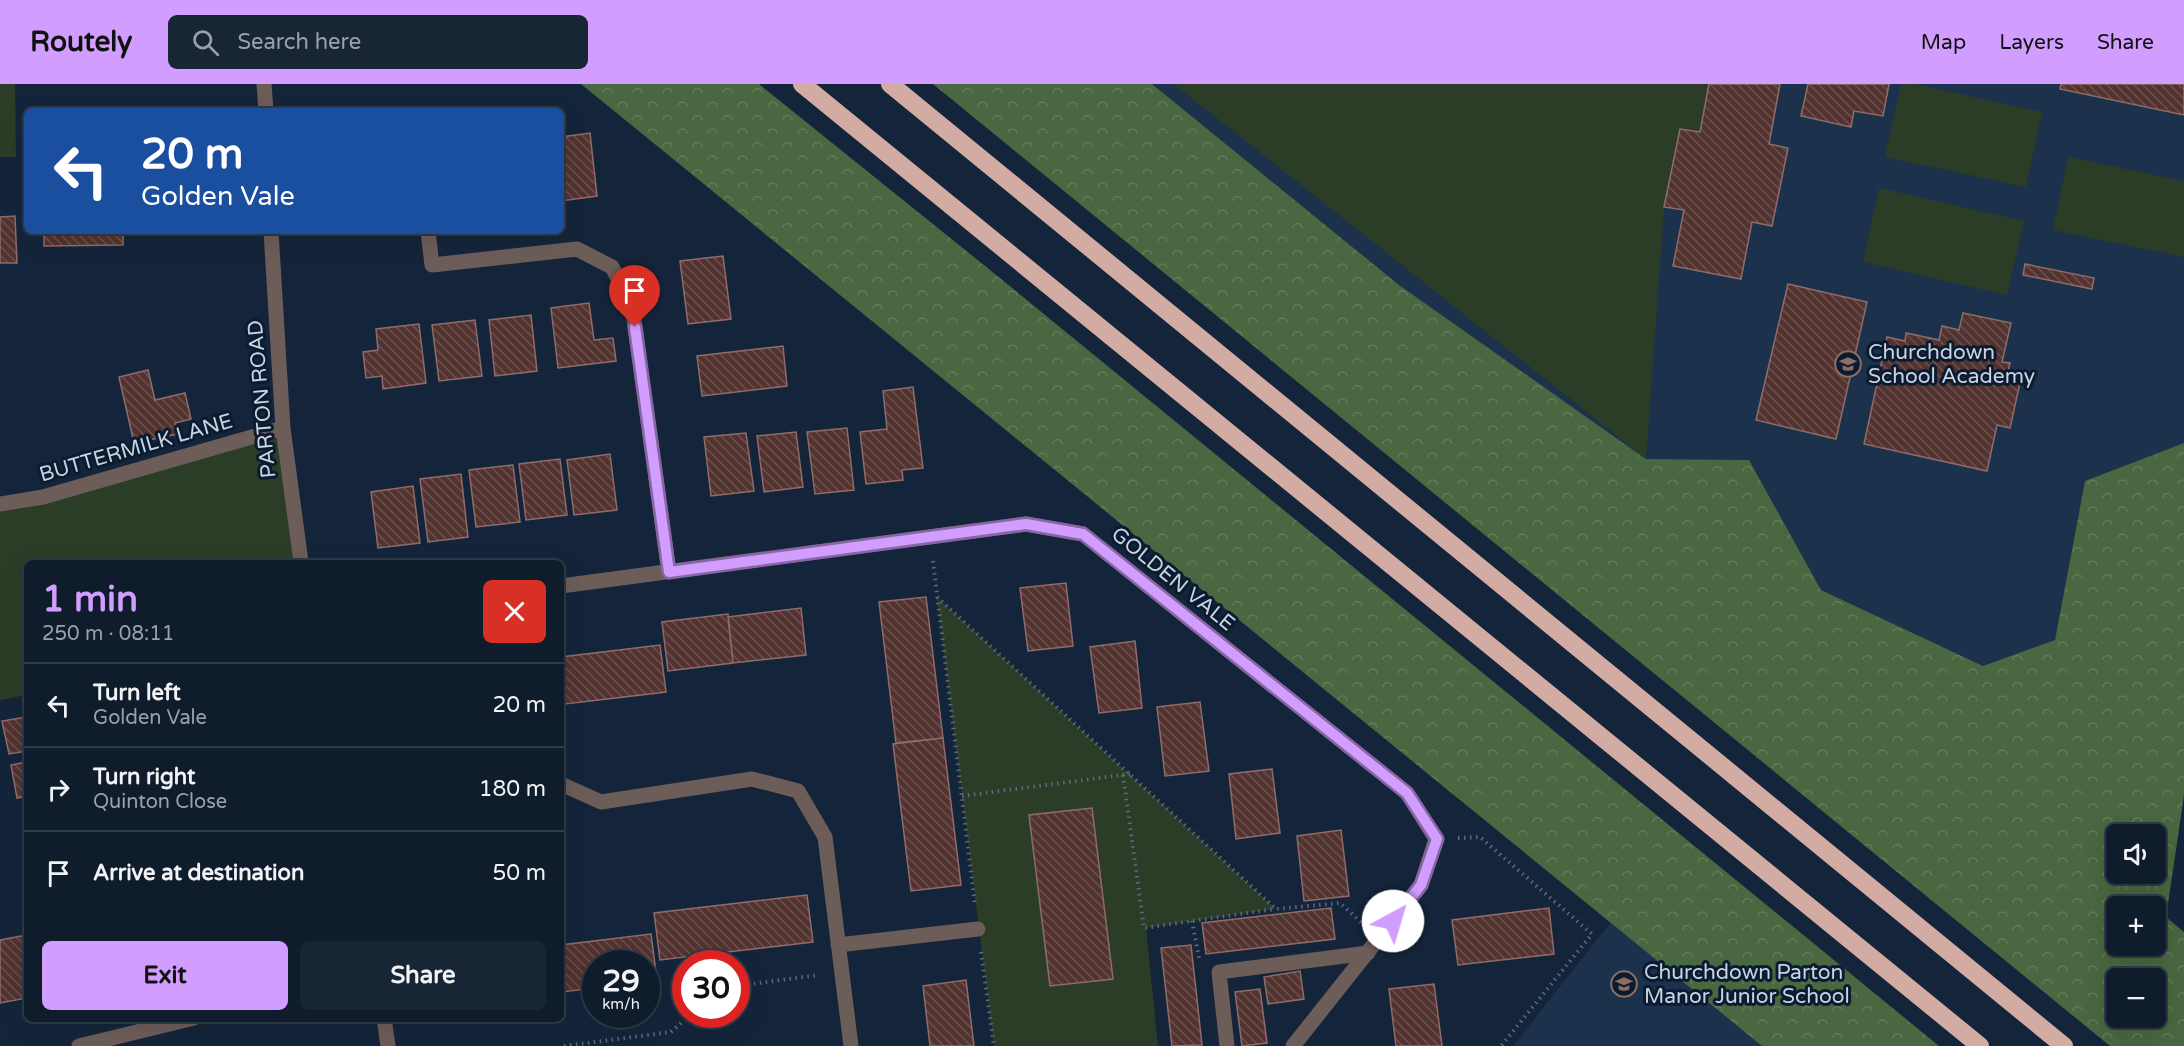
<!DOCTYPE html>
<meta charset="utf-8">
<style>
body{margin:0;font-family:"Varela Round",sans-serif;background:#182534;color:#f1f3f6;height:100vh;display:flex;flex-direction:column;font-size:22px;white-space:nowrap}
*{box-sizing:border-box;margin:0}
p{font-size:20px;color:#9ba1a9}
.icon{flex:none;width:33px;height:33px;fill:none;stroke:currentColor;stroke-width:2;stroke-linecap:round;stroke-linejoin:round}
.map{position:relative;flex:1;overflow:hidden}
.sheet{position:absolute;left:24px;top:476px;width:540px;height:462px;display:flex;flex-direction:column;background:#0f1c2c;border-radius:9px;box-shadow:0 6px 24px #0002,0 0 0 2px #2f3a48}
.sheet>*{flex:none}
.guide{position:absolute;left:24px;top:24px;width:540px;height:126px;border-radius:9px;box-shadow:0 6px 24px #0002,0 0 0 2px #2f3a48;background:#1a4fa0;color:#fff;overflow:hidden}
.tools{position:absolute;left:2106px;top:740px;display:grid;gap:12px}
.tools a{display:grid;place-items:center;width:60px;height:60px;border-radius:9px;background:#0f1c2c;box-shadow:0 6px 24px #0002,0 0 0 2px #2f3a48;font-size:30px}
.speed{position:absolute;left:582px;top:866px;display:flex;gap:12px;font-size:30px;font-weight:700;text-align:center}
.speed>*{display:grid;place-content:center;width:78px;height:78px;border-radius:50%;background:#0f1c2c;box-shadow:0 6px 24px #0002,0 0 0 2px #2f3a48;line-height:1}
.speed small{font-size:15px;font-weight:400}
.speed .limit{border:9px solid #d22;background:#fff;color:#111}
.pin{position:absolute;display:grid;place-items:center;width:51px;height:51px;color:#fff;margin:-62px -26px;border-radius:50% 50% 50% 0;rotate:-45deg;box-shadow:0 0 6px #0007}
.pin .icon{rotate:45deg}
.me{position:absolute;width:66px;margin:-33px;rotate:39deg;stroke-linejoin:round;filter:drop-shadow(0 0 4px #0008)}
.turn{display:flex;align-items:center;gap:21px;height:126px;padding:0 18px;font-size:27px}
.turn .icon{width:78px;height:78px;stroke-width:2.5}
.turn b{display:block;font-size:42px;line-height:51px}
.round{display:grid;place-items:center;flex:none;width:63px;height:63px;border-radius:9px;background:#182534}
.overview{display:flex;align-items:center;justify-content:space-between;height:102px;padding:0 18px}
h1{font-size:36px;font-weight:800;line-height:45px;color:#d19dfe}
.cta{display:flex;gap:12px;margin-top:auto;padding:12px 18px}
.cta a{flex:1;height:69px;border-radius:9px;background:#d19dfe;color:#111;font-size:24px;font-weight:800;line-height:69px;text-align:center}
.cta a+a{background:#182534;color:#f1f3f6}
ul{padding:0;list-style:none}
li{display:flex;align-items:center;gap:18px;height:84px;padding:0 18px;border-top:2px solid #2f3a48}
li div{flex:1}
li b{display:block;font-size:22px}
li em{font-style:normal}
header{display:flex;align-items:center;gap:36px;box-sizing:border-box;height:84px;padding:0 30px;background:#d19dfe;color:#111}
header strong{font-size:28px}
nav{display:flex;gap:33px;margin-inline-start:auto;font-size:21px}
.search{width:420px;height:54px;background:#182534;display:flex;align-items:center;gap:15px;box-sizing:border-box;padding:0 21px;border-radius:9px;color:#9ba1a9;font-size:22px}
.map>svg:first-child{display:block}
.built{fill:#1c314b}
.green{fill:#2c3d27}
.forest{fill:url(#forest-crowns);fill-rule:evenodd}
.building{fill:url(#building-back-hatch);stroke:#906c69;stroke-width:1.5}
.lines{fill:none;stroke-linecap:round;stroke-linejoin:round}
.path{stroke:#5c6a7e;stroke-width:4;stroke-dasharray:1.5 4.5;stroke-linecap:butt}
.minor{stroke:#6d5d59;stroke-width:15}
.highway{stroke:#d2aba2;stroke-width:18}
.route-casing{stroke:#8866a5;stroke-width:15}
.route{stroke:#d19dfe;stroke-width:10}
.labels{text-anchor:middle;dominant-baseline:central;stroke-width:6;stroke-linejoin:round;paint-order:stroke}
.poi-label{font-size:21px;fill:#c9d4e3;stroke:#0b1b30;text-anchor:start}
.street-label{font-size:21px;fill:#c9d4e3;stroke:#0b1b30}
</style>
<header>
<strong>Routely</strong>
<div class="search"><svg class="icon" aria-label="search" viewBox="0 0 24 24"><circle cx="10" cy="10" r="6"/><path d="M15 15l6 6"/></svg>Search here</div>
<nav><a>Map</a><a>Layers</a><a>Share</a></nav>
</header>
<div class="map">
<svg width="2184" height="962" viewBox="0 0 2184 962">
<defs>
<pattern id="forest-crowns" width="20" height="18" patternUnits="userSpaceOnUse" patternTransform="scale(1.5)"><rect width="20" height="18" fill="#496740"/><path d="M2 6a3 3 0 1 1 6 0M12 15a3 3 0 1 1 6 0" fill="none" stroke="#627c5b"/></pattern>
<pattern id="building-back-hatch" width="6" height="6" patternUnits="userSpaceOnUse" patternTransform="scale(1.5)"><rect width="6" height="6" fill="#533330"/><path d="M-1 5l2 2M0 0l6 6M5-1l2 2" fill="none" stroke="#6a504e"/></pattern>
</defs>
<rect width="100%" height="100%" fill="#14253b"/>
<path class="built" d="M1152 0H2184V359L2085 397 2055 556 1983 582 1821 506 1749 376 1646 375 1399 201Z
M1611 838 1762 962H1513Z"/>
<path class="green" d="M0 0H15L16 73H0Z
M1174 0H1709L1700 48 1680 45 1664 123 1646 375Z
M1901 0H1915L2042 28 2026 103 1885 73Z
M2068 73 2184 97V173L2053 146Z
M1879 104 2024 137 2007 211 1863 178Z
M283 344 301 478H27V611L0 616V420Z
M937 513 1276 825 1146 844 1158 962H994Z"/>
<path class="forest" d="M581 0H759L995 190 1939 962H1762Z
M933 0H1152L1399 201 1646 375 1749 376 1821 506 1983 582 2055 556 2085 397 2184 359V711L2166 833 2184 848V962H2110ZM2116 750H2156V789H2116ZM2116 822H2156V861H2116ZM2116 894H2156V933H2116Z"/>
<path class="building" d="M1709 0H1780L1769 60 1788 64 1772 142 1752 138 1741 195 1673 182 1684 126 1664 123 1680 45 1700 48Z
M1808 0H1889L1883 32 1854 27 1851 43 1801 32Z
M2061 0H2184V31L2060 5Z
M590 49 597 112 561 117V53Z
M15 132 17 179H0V133Z
M44 147H123V161L44 162Z
M723 172 731 235 688 240 680 177Z
M2025 180 2094 194 2092 205 2023 191Z
M1788 200 1867 218 1836 355 1756 336Z
M589 219 594 256 613 254 616 277 558 284 551 224Z
M1963 229 2011 239 2002 278 2010 279 2008 288 2022 290 2010 344 1997 341 1987 387 1864 360 1887 253 1905 257 1906 249 1939 256 1942 242 1959 246Z
M531 231 537 287 495 292 489 236Z
M475 236 482 292 439 297 432 241Z
M419 240 426 299 383 305 382 292 366 294 363 268 378 266 376 245Z
M783 262 787 302 702 312 697 272Z
M148 286 155 316 185 309 191 335 175 339 178 350 134 359 119 293Z
M913 303 923 384 902 386 903 396 866 400 860 348 887 345 883 307Z
M847 344 854 406 815 410 807 348Z
M796 348 803 403 764 408 757 352Z
M746 349 754 407 711 412 704 353Z
M610 370 617 426 574 431 567 376Z
M560 375 567 431 526 436 519 380Z
M513 381 520 438 476 443 469 386Z
M461 390 468 453 428 458 420 395Z
M413 402 420 459 378 464 371 408Z
M1066 499 1073 562 1028 567 1020 504Z
M926 513 943 654 896 659 879 518Z
M801 524 806 571 733 579 728 533Z
M728 530 733 579 668 587 662 538Z
M1135 557 1142 624 1099 629 1090 563Z
M660 561 666 608 565 620 561 573Z
M1200 618 1209 687 1165 692 1157 623Z
M27 633V667L9 670 2 637Z
M943 654 961 801 911 807 893 660Z
M27 678V712L17 714 11 681Z
M1272 685 1280 749 1236 755 1229 690Z
M1092 724 1113 895 1050 902 1029 731Z
M1341 746 1349 812 1304 817 1297 752Z
M807 811 813 858 660 876 654 829Z
M1331 824 1335 855 1206 870 1202 839Z
M1549 824 1554 870 1458 881 1452 836Z
M651 850 657 896 646 898V879H596V904L561 908V861Z
M27 851V914L0 919V856Z
M1191 861 1202 961 1172 962 1161 864Z
M1300 887 1304 915 1268 920 1264 893Z
M966 896 974 962H930L923 902Z
M1434 900 1442 962H1396L1389 905Z
M1260 905 1267 959 1242 962 1235 908Z"/>
<g class="lines">
<path class="path" d="M933 477 975 821
M937 513 1276 825 1340 819 1362 839
M1123 691 1144 844 1275 825
M962 712 1130 690
M1458 754 1480 753 1592 850 1501 962
M1192 837 1199 874
M981 868 994 962
M736 902 819 891
M564 962 671 948 691 930"/>
<path class="minor" d="M264 0 266 27
M271 147 283 344 301 478
M428 147 432 181 577 165 612 183 632 221 669 488
M0 420 43 413 283 344
M561 502 1026 440 1083 450 1407 709 1436 755 1421 801 1293 962
M561 700 601 718 752 695 798 707 825 753 851 962
M838 861 978 845
M384 934 388 962
M79 962 194 934
M1227 962 1219 888 1368 869"/>
<path class="highway" d="M802 0 1980 962
M890 0 2064 962"/>
</g>
<g class="lines">
<g class="route-casing">
<path id="route" d="M635 243 669 488 1026 440 1083 450 1407 709 1437 755 1421 801 1393 837"/>
</g>
<use href="#route" class="route"/>
</g>
<defs>
<g id="school-ring" transform="scale(1.35)"><circle r="9.5" fill="#0b1b30" stroke="#8d6e63" stroke-width="1.5"/><path d="M0-5L7-2L0 1L-7-2ZM-4 1L0 2.5L4 1V4Q0 6-4 4Z" fill="#8d6e63"/></g>
</defs>
<g fill-rule="evenodd">
<use href="#school-ring" x="1848" y="280"/>
<use href="#school-ring" x="1624" y="900"/>
</g>
<g class="labels">
<g class="poi-label">
<text x="1868" y="268">Churchdown<tspan x="1868" dy="24">School Academy</tspan></text>
<text x="1644" y="888">Churchdown Parton<tspan x="1644" dy="24">Manor Junior School</tspan></text>
</g>
<g class="street-label">
<text transform="translate(262 315) rotate(-95)">PARTON ROAD</text>
<text transform="translate(136 364) rotate(-16)">BUTTERMILK LANE</text>
<text transform="translate(1173 495) rotate(39)">GOLDEN VALE</text>
</g>
</g>
</svg>
<div class="tools">
<a><svg class="icon" aria-label="sound" viewBox="0 0 24 24"><path d="M4 9h4l5-4v14l-5-4H4zM17 9q2 3 0 6"/></svg></a>
<a>+</a>
<a>−</a>
</div>
<div class="speed"><div>29<small>km/h</small></div><div class="limit">30</div></div>
<div class="pin" style="left:635px;top:243px;background:#d93025"><svg class="icon" aria-label="arrive" viewBox="0 0 24 24"><path d="M6 21V4h12l-3 4 3 4H6"/></svg></div>
<svg class="me" style="left:1393px;top:837px" viewBox="-20 -20 40 40"><circle r="19" fill="#fff"/><path d="M0-13L10 11 0 6-10 11z" fill="#d19dfe"/></svg>
<div class="guide">
<div class="turn"><svg class="icon" aria-label="left" viewBox="0 0 24 24"><path d="M17 20v-9H6M10 6l-5 5 5 5"/></svg><div><b>20 m</b>Golden Vale</div></div>
</div>
<section class="sheet">
<div class="overview"><div><h1>1 min</h1><p>250 m · 08:11</p></div><a class="round" style="background:#d93025;color:#fff"><svg class="icon" aria-label="close" viewBox="0 0 24 24"><path d="M6 6l12 12M18 6L6 18"/></svg></a></div>
<ul>
<li><svg class="icon" aria-label="left" viewBox="0 0 24 24"><path d="M17 20v-9H6M10 6l-5 5 5 5"/></svg><div><b>Turn left</b><p>Golden Vale</p></div><em>20 m</em></li>
<li><svg class="icon" aria-label="right" viewBox="0 0 24 24"><path d="M7 20v-9h11M14 6l5 5-5 5"/></svg><div><b>Turn right</b><p>Quinton Close</p></div><em>180 m</em></li>
<li><svg class="icon" aria-label="arrive" viewBox="0 0 24 24"><path d="M6 21V4h12l-3 4 3 4H6"/></svg><div><b>Arrive at destination</b></div><em>50 m</em></li>
</ul>
<div class="cta"><a>Exit</a><a>Share</a></div>
</section>
</div>
